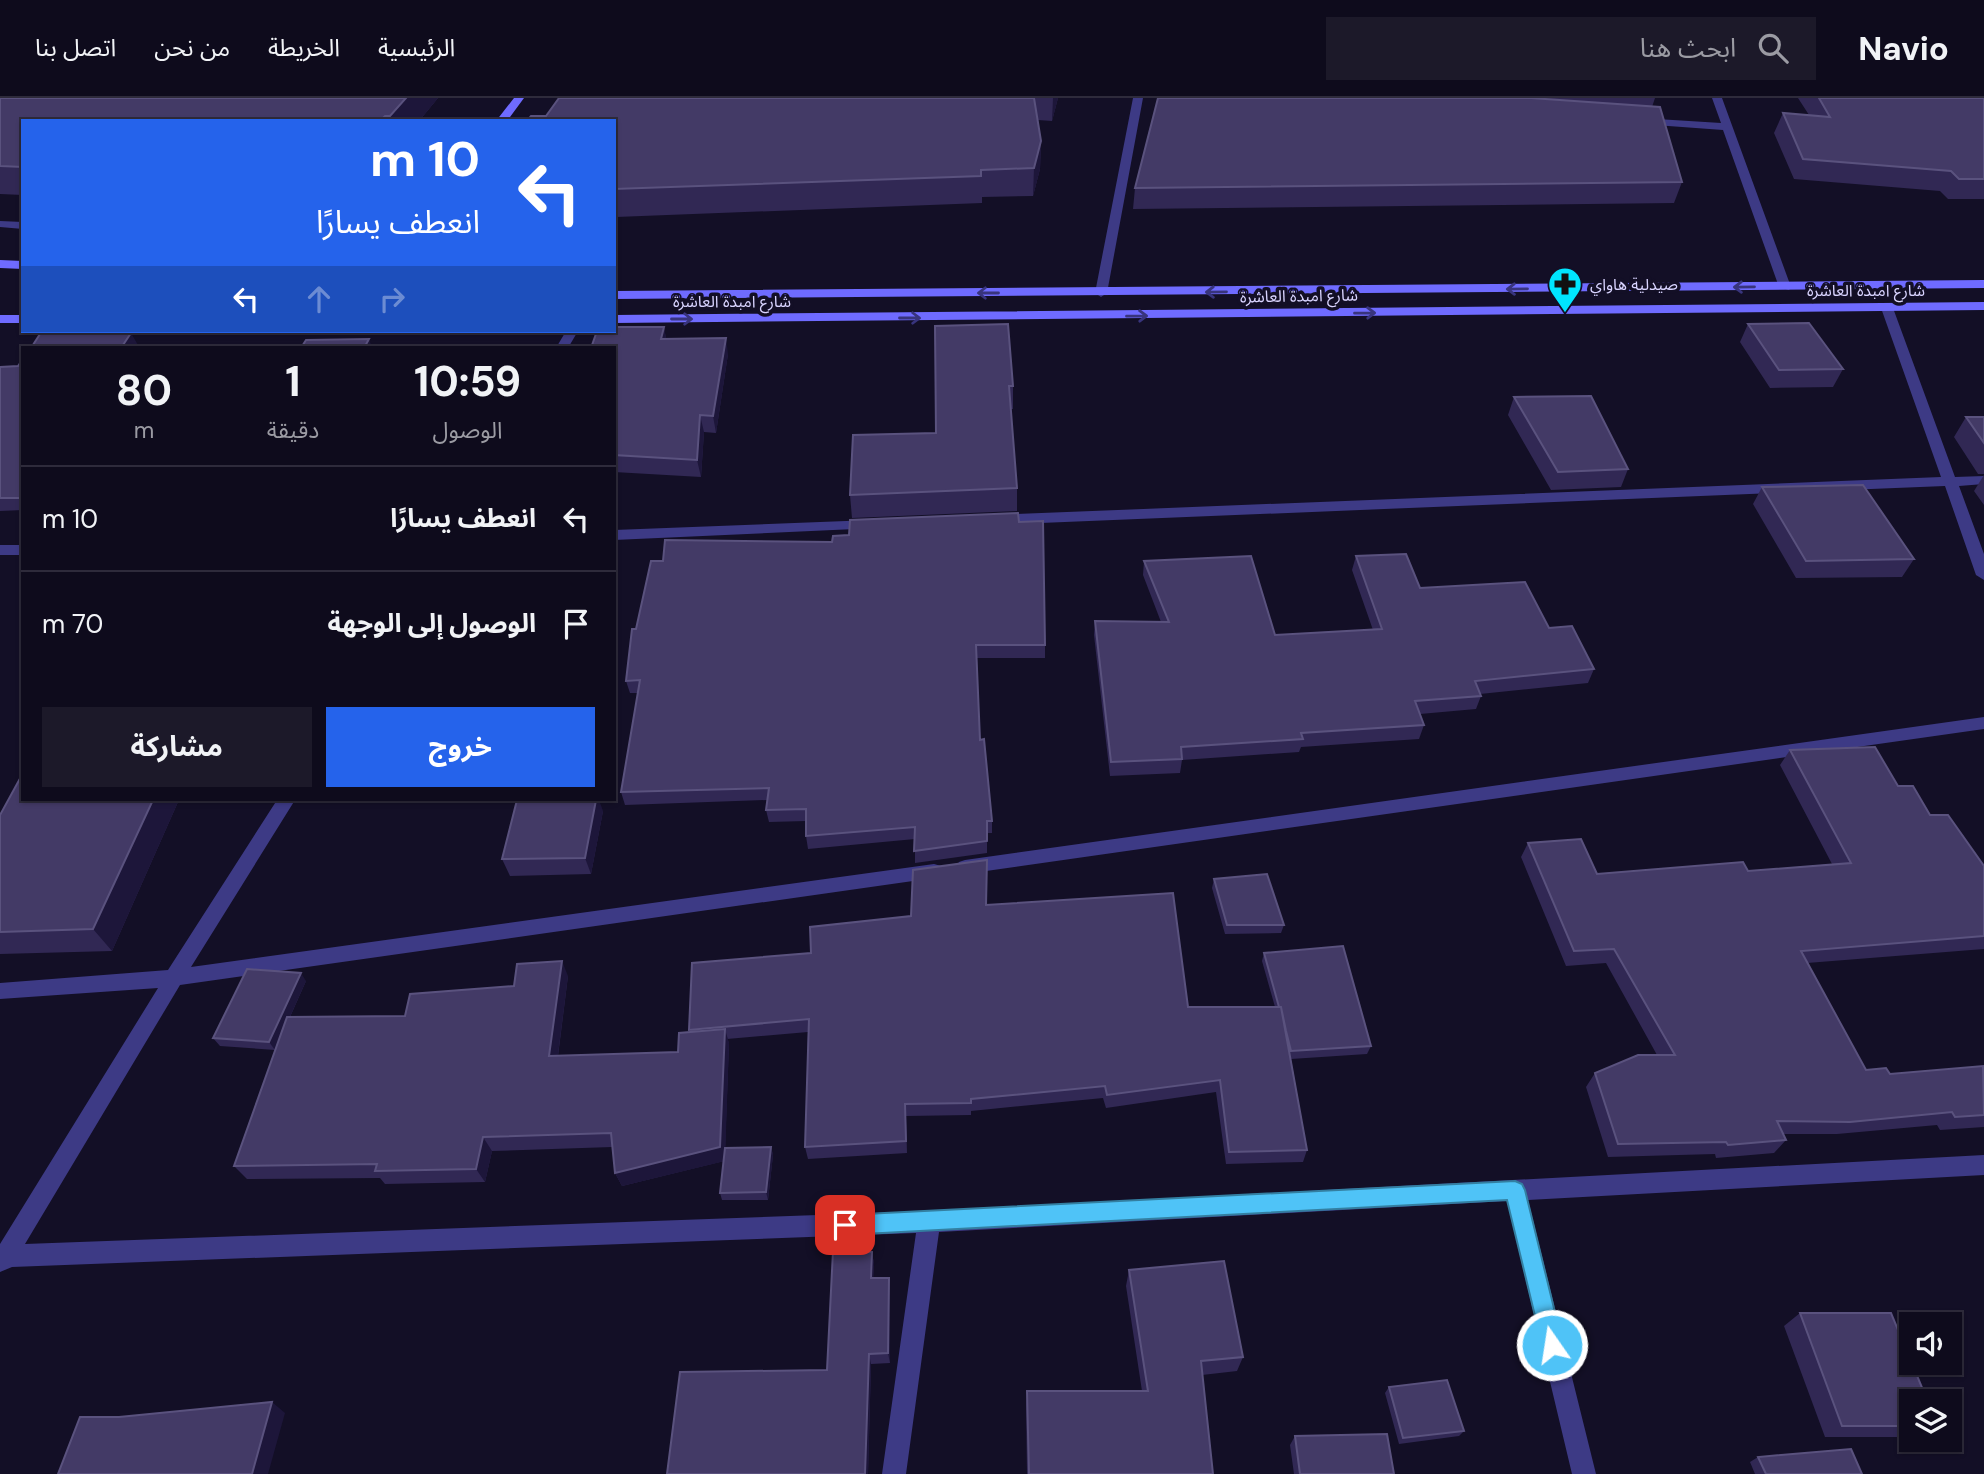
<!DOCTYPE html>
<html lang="ar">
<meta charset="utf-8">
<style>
body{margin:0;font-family:"DM Sans","Noto Sans Arabic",sans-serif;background:#1c1929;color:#f1f3f6;direction:rtl;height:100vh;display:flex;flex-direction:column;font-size:26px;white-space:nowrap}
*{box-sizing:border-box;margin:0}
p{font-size:23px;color:#9b9ba3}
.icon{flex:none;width:38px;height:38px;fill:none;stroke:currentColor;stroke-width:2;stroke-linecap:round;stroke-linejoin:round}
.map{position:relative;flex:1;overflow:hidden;direction:ltr}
.drawer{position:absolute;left:21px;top:248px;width:595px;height:455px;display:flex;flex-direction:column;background:#0e0b1c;border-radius:0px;box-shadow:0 2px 5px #0004,0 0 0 2px #2e2b3b;direction:rtl}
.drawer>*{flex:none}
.banner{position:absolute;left:21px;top:21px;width:595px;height:214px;border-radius:0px;box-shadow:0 2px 5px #0004,0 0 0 2px #2e2b3b;direction:rtl;background:#2563eb;color:#fff;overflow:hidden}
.controls{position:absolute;left:1899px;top:1214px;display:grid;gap:14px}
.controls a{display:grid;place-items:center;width:63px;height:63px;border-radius:0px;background:#0e0b1c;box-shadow:0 2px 5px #0004,0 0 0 2px #2e2b3b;font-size:35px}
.pin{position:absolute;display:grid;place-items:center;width:60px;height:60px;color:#fff;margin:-30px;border-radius:14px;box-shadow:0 4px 10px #0006}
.me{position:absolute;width:77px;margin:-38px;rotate:347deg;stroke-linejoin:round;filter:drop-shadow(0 0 5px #0008)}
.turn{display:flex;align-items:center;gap:24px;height:147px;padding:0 21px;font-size:32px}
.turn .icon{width:91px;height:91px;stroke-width:2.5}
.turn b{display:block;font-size:49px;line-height:60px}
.lanes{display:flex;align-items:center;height:66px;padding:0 21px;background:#0003;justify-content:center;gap:35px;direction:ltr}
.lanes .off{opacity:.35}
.eta{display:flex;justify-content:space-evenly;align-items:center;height:119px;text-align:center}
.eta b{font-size:42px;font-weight:700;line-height:49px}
.action{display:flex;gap:14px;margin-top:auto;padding:14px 21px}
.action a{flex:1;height:80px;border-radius:0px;background:#2563eb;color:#fff;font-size:28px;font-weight:700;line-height:80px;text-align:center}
.action a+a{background:#1c1929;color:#f1f3f6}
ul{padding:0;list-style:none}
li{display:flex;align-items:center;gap:21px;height:105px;padding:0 21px;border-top:2px solid #2e2b3b}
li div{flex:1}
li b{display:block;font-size:26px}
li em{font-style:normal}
header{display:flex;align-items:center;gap:42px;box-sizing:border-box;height:98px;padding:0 35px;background:#0e0b1c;border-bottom:2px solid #2e2b3b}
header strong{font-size:33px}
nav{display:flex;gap:38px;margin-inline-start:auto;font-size:24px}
.search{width:490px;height:63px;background:#1c1929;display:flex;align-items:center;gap:18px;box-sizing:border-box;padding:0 24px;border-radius:0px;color:#9b9ba3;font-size:26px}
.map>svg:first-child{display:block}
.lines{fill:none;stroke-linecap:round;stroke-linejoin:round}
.lane{fill:#3d3a85;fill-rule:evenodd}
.street{fill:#3d3a85;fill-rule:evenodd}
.secondary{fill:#6f6bff;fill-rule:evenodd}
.wall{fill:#312854}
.shaded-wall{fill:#1d163a}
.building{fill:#433a66;stroke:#5a527e;stroke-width:2}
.oneway{stroke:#38347d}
.route{fill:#4fc3f7;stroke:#337fa1;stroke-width:2}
.labels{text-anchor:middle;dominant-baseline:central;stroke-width:7;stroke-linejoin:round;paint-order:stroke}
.far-poi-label{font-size:16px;fill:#d9d4ff;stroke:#130f26;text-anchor:start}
.far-street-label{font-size:16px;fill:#d9d4ff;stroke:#130f26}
</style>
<header>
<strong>Navio</strong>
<div class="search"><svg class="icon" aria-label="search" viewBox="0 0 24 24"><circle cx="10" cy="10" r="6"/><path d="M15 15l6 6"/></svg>ابحث هنا</div>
<nav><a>الرئيسية</a><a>الخريطة</a><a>من نحن</a><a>اتصل بنا</a></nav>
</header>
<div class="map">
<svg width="1984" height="1376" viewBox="0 0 1984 1376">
<rect width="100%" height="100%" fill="#130f26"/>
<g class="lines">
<path class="lane" d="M1133 0H1143L1107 195 1101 199 1095 195Z
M1712 0H1722L1791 189 1789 192 1779 189 1723 32 1641 26 1636 23 1641 20 1721 25Z
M0 123 23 124V131L0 129Z"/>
<path class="street" d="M1887 206 1893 210 1955 379 1984 378V386L1959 388 1984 456V482L1976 477 1945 388 994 427 987 422 994 417 1941 379 1881 210Z
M566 233H578L568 250H556Z
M872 422 879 427 877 430 614 442V432Z
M0 447H23V457H0Z
M1984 619V631L965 776 959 774 956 769 959 764 965 762Z
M277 702H295L191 869 934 766 941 768 943 773 941 778 934 780 180 887 25 1146 929 1113 1984 1057V1077L1528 1102 1596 1376H1572L1507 1103 939 1134 906 1376H882L916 1135 12 1169 0 1174V1146L158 890 0 901V885L168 872Z"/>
<path class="secondary" d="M514 0H524L507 23H496Z
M0 162 23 163V171L0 170Z
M1984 182V190L614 201V193Z
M1984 204V212L614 225V217Z
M0 217H23V225H0Z"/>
</g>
<path class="wall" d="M0 0H438L419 23H23V97L0 96Z
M559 0H1058L1052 23 1038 22 1041 43 1040 71 1033 98 982 99V105L616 119 614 116V23L546 18Z
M1158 0H1655L1652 9 1682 84 1674 105 1133 111 1135 90Z
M1798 0H1984V101H1948L1940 93 1794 81 1774 35 1783 15 1809 17Z
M1748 226 1843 271 1833 289 1770 290 1740 244Z
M935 228 1013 288V311H1011L1017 390V413L852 420 850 397 936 335Z
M664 229 666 241 728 256 716 335 704 334 701 379 614 374V250Z
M23 261V412L0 413V269L18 268Z
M1514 299 1628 371 1621 389 1551 392 1508 317Z
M1966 319H1984V376H1978L1954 339Z
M1984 377V407L1974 393Z
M1762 389 1914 461 1902 479 1796 480 1753 406Z
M1019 424 1045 547V560H977L980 642 992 723V735H987V755L915 765V741L808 751 806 738V723L769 724 766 712 767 702 625 707 621 694 638 595H630L626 583 636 531 663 463 832 444 849 437Z
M1356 458 1420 490 1549 530 1594 571 1588 585 1480 596 1481 598 1476 611 1420 616 1424 627 1419 641 1301 649 1299 654 1182 662 1180 675 1110 678 1094 537 1095 523 1161 524 1143 477 1144 463 1275 537 1373 532 1352 472Z
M1790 652 1898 688 1930 717 1984 768V851L1807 865 1866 972 1890 976 1984 969V1029L1940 1032 1937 1027 1837 1036H1783L1786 1042 1774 1055 1716 1060 1715 1056 1608 1059 1586 989 1595 975 1657 957 1606 865 1566 868 1521 759 1528 745 1597 776 1748 773 1832 766 1780 667Z
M23 702H218V703L178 704 112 853 0 856V717Z
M603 713 591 776 510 778 502 761Z
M1214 781 1284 827 1281 835 1225 836 1212 790Z
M987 807 1188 909H1275L1262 863 1264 855 1371 948 1367 956 1291 961 1307 1052 1303 1064 1226 1066 1216 994 1106 1010 1103 1000 971 1013V1017L906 1018 907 1055 808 1061 805 1049 808 934 727 941 729 945 725 1052 771 1049 773 1057 768 1102H722L720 1095 724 1063 622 1088 615 1075 612 1049 492 1053 485 1084 385 1086 380 1080 247 1081 234 1068 278 944 275 952 220 948 213 940 306 883 290 919 405 918 514 888 568 878 558 958 678 954 690 934 689 932 811 855 911 818Z
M872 1154 874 1166 873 1180 890 1191V1265L871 1266 868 1376H667L827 1272Z
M1129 1172 1243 1259 1237 1273 1202 1277 1213 1376H1027L1026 1307 1027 1293H1142L1126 1188Z
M1800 1215 1911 1304V1339H1825L1784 1228Z
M1389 1289 1464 1333 1459 1338 1399 1346 1385 1295Z
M1295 1338 1394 1376H1294L1290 1347Z
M1758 1359 1862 1376H1755L1750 1364Z"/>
<path class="shaded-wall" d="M406 0H438L419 23H392L390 18Z
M1053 0H1058L1052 23Z
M1041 43 1040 71 1033 98 1034 70Z
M664 229 667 246 661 241Z
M131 235 138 247 136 250H121Z
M726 240 728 256 716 335 713 318Z
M369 241 372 250H364Z
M700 317 704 334 701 379 697 362Z
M153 702H176L178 704 112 853 93 831Z
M596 702H599L603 713 591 776 585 760Z
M562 863 568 878 556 972 549 958Z
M301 875 306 883 275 952 269 944Z
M725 931 729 945 725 1063 622 1088 615 1075Z
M483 1039 492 1053 485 1084 476 1071Z
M771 1049 773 1057 768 1102 766 1094Z
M872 1154 874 1166 873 1191 871 1180Z
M889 1180 890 1191V1265L888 1255Z
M869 1256 871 1266 868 1376H865Z
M272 1304 285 1315 268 1376H252Z"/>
<path class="building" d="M0 0H406L390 18H385L380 23H23V69L0 68Z
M559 0H1034L1041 43 1034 70 981 72V78L614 91V23H527L531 18H546Z
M1158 0H1531L1660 9 1682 84 1135 90Z
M1819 0H1984V81H1959L1951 73 1803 61 1783 15 1830 19Z
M1809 225 1843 271 1779 272 1748 226Z
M1008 226 1013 288H1009L1017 390 850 397 853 337 936 335 935 228Z
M614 229H664L661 241 726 240 713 318 700 317 697 362 614 357V250H591L597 233H614Z
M131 235 121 250H31L40 236Z
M369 241 364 250H301L306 242Z
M23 261V398L22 400H0V269L18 268Z
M1591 298 1628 371 1558 374 1514 299Z
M1966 319H1984V345Z
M1863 387 1914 461 1806 463 1762 389Z
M1018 415 1019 424 1043 423 1045 547H976L980 642 984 641 992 723H987V743L914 753 915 729 806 738V711L766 712 769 690 621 694 640 582 626 583 632 531H636L651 463H663L665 442 832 444 833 438 849 437 850 422Z
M1406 456 1420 490 1525 484 1549 530 1572 528 1594 571 1475 583 1481 598 1415 603 1424 627 1301 635 1303 641 1181 649 1182 661 1111 664 1095 523 1169 524 1144 463 1251 458 1275 537 1382 531 1356 458Z
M1875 649 1898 688H1913L1930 717H1948L1984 768V838L1801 853 1866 972 1886 970 1890 976 1983 968 1984 1017 1955 1019 1952 1014 1850 1024 1777 1023 1786 1042 1728 1047 1726 1044 1618 1046 1595 975 1638 957H1675L1614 851 1574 853 1528 745 1581 741 1597 776 1743 764 1748 773 1851 765 1790 652Z
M23 675V702H153L93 831 0 834V717Z
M517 702H596L585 760 502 761Z
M987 762 986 807 1173 795 1188 909H1281L1307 1052 1229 1054 1220 982 1107 997 1105 988 971 1001V1005L905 1006 906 1043 805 1049 809 921 689 932 692 865 811 855 810 829 911 818 913 772Z
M1267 776 1284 827H1227L1214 781Z
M1343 848 1371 948 1291 953 1286 933 1281 909H1279L1264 855Z
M562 863 549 958 678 954 679 935 725 931 720 1049 615 1075 611 1035 483 1039 476 1071 375 1073 377 1066 234 1068 287 919 405 918 410 896 514 888 517 866Z
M247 871 301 875 269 944 213 940Z
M771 1049 766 1094 720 1095 725 1050Z
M833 1153 872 1154 871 1180H889L888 1255 869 1256 865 1376H667L680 1274 827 1272Z
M1224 1163 1243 1259 1201 1263 1213 1376H1029L1027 1293H1148L1129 1172Z
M1800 1215H1891L1928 1304H1911V1328H1842Z
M1447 1282 1464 1333 1403 1340 1389 1289Z
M272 1304 252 1376H58L80 1319H119Z
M1387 1336 1394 1376H1300L1295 1338Z
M1851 1351 1862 1376H1766L1758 1359Z"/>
<defs><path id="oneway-shaft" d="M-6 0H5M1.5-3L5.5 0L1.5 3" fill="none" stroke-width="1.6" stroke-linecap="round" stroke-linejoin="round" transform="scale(1.75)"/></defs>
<g class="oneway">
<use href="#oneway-shaft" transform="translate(1744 189) rotate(179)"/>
<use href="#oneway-shaft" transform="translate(1517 191) rotate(179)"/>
<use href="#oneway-shaft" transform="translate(1216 194) rotate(179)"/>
<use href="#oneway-shaft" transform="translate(988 195) rotate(180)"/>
<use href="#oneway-shaft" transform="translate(1365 215) rotate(-1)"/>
<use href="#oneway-shaft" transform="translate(1137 218) rotate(-1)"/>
<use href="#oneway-shaft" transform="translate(910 220)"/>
<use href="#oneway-shaft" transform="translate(682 221)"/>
</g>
<path class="route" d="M1515 1083 1522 1086 1525 1092 1563 1247 1560 1255 1552 1258 1545 1255 1542 1247 1507 1102 845 1137 838 1134 835 1127 838 1120 845 1117Z"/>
<defs>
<g id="pharmacy-pin" transform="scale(1.75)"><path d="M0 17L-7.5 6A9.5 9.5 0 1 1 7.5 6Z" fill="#00e5ff" stroke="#130f26"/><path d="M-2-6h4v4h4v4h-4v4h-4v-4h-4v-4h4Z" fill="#111"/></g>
</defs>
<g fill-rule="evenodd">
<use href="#pharmacy-pin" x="1565" y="186"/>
</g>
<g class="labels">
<g class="far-poi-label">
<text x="1590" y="186">صيدلية هاواي</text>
</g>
<g class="far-street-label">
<text x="1866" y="192">شارع امبدة العاشرة</text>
<text transform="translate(1299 198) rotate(-1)">شارع امبدة العاشرة</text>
<text x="732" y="203">شارع امبدة العاشرة</text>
</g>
</g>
</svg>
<div class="controls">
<a><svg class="icon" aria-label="sound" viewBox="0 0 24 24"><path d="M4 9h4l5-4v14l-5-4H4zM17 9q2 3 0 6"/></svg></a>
<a><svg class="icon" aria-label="layers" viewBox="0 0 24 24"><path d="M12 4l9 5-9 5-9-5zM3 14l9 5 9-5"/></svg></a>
</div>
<div class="pin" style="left:845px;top:1127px;background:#d93025"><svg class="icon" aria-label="arrive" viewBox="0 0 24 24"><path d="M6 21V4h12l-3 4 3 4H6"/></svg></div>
<svg class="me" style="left:1552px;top:1247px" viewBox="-20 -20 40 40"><circle r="17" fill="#4fc3f7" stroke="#fff" stroke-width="3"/><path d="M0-11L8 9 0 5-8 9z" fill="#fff"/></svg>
<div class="banner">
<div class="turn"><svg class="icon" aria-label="left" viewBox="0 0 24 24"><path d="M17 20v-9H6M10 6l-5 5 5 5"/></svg><div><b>10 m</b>انعطف يسارًا</div></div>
<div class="lanes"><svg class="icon" aria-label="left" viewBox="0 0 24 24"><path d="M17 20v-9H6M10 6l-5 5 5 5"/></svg><svg class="icon off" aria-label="ahead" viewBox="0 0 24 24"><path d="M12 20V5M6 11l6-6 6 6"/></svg><svg class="icon off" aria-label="right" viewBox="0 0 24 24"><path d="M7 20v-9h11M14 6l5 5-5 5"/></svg></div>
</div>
<section class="drawer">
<div class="eta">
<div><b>10:59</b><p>الوصول</p></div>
<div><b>1</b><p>دقيقة</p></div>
<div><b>80</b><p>m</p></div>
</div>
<ul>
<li><svg class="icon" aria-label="left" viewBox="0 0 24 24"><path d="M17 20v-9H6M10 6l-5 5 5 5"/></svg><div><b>انعطف يسارًا</b></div><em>10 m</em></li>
<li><svg class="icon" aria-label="arrive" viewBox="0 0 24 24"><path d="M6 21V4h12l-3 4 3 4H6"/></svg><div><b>الوصول إلى الوجهة</b></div><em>70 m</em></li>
</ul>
<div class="action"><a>خروج</a><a>مشاركة</a></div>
</section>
</div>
